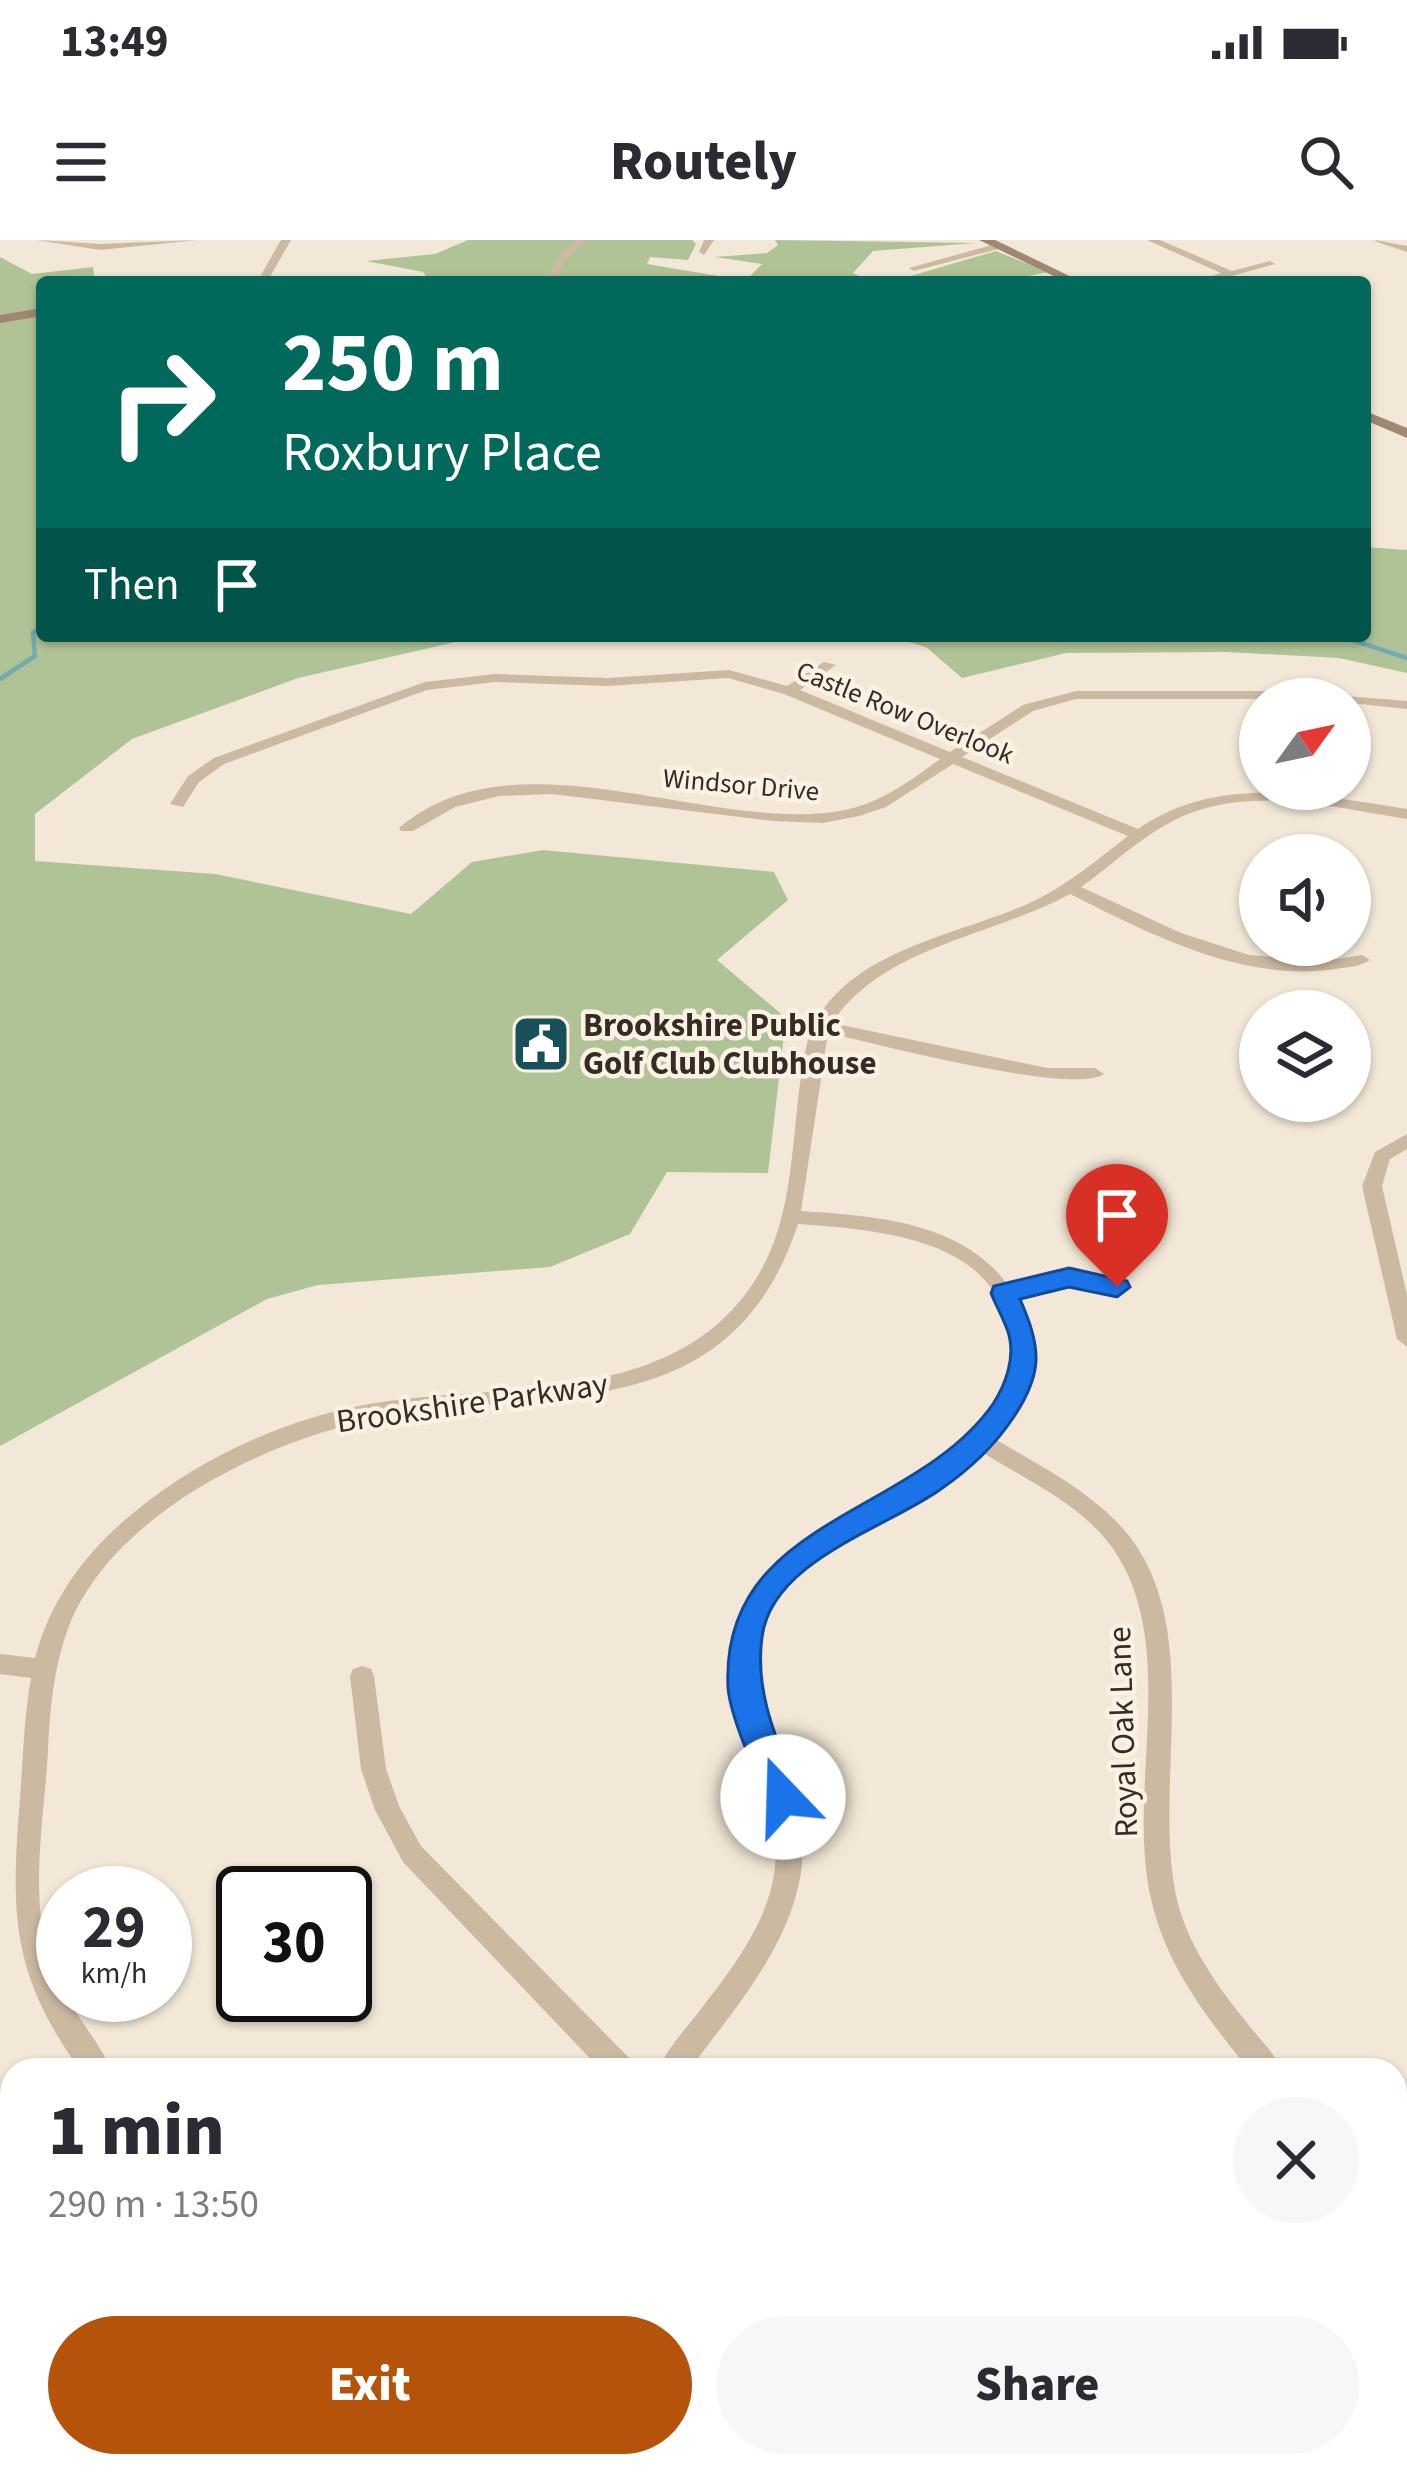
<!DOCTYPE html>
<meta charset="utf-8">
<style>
body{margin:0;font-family:"Source Sans 3",sans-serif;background:#f7f7f7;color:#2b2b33;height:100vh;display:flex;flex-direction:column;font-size:45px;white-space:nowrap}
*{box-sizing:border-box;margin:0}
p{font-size:39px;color:#7c7c81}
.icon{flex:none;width:66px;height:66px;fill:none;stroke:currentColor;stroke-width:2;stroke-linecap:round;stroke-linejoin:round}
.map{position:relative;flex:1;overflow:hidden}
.panel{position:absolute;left:0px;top:1818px;width:1407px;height:420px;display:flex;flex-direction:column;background:#fff;border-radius:36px 36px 0 0;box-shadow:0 3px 9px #0004}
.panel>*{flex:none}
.banner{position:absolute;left:36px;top:36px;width:1335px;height:366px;border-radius:12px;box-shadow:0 3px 9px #0004;background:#00695c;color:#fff;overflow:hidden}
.needle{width:78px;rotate:57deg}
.controls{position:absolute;left:1239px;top:438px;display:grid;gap:24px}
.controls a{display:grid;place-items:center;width:132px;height:132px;border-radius:50%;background:#fff;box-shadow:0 3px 9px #0004;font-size:60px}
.speed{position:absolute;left:36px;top:1626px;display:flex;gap:24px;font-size:60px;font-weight:700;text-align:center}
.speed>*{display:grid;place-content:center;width:156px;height:156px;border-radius:50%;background:#fff;box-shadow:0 3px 9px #0004;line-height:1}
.speed small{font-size:30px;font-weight:400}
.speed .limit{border:6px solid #111;border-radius:18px;background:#fff;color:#111}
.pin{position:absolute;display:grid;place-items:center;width:102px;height:102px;color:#fff;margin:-123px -51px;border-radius:50% 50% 50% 0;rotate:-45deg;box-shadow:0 0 12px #0007}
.pin .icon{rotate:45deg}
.me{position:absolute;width:132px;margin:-66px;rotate:339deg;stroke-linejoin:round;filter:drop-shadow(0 0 9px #0008)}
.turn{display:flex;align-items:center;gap:42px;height:252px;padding:0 48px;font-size:54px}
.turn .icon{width:156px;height:156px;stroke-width:2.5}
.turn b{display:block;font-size:84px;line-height:102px}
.then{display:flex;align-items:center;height:114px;padding:0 48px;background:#0003;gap:24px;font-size:45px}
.round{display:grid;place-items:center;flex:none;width:126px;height:126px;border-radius:63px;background:#f7f7f7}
.headline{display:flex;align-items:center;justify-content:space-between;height:204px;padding:0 48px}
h1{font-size:72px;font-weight:800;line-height:90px}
.button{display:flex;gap:24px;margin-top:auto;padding:24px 48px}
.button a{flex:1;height:138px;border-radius:72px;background:#b45309;color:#fff;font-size:48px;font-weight:800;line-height:138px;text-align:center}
.button a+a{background:#f7f7f7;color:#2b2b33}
.status{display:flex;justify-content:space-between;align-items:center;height:84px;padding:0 60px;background:#fff;direction:ltr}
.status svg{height:33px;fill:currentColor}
header{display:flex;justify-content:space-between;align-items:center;height:156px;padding:0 48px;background:#fff;font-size:54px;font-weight:800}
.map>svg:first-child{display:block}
.green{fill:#b0c396}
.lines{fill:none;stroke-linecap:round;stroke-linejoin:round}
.stream{stroke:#73abb3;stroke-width:4.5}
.street{fill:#ccb9a2;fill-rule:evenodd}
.secondary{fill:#a08773;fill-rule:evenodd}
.route{fill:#1a73e8;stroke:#114b97;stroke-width:3}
.labels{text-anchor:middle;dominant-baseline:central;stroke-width:9;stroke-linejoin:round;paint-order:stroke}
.far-street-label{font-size:27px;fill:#362c25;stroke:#fbf2e3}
.poi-label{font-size:33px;font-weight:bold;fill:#362c25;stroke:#fbf2e3;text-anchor:start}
.street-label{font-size:33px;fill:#362c25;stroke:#fbf2e3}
</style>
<div class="status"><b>13:49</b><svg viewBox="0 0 49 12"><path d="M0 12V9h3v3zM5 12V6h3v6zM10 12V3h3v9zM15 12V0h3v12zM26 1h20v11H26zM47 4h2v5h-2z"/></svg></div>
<header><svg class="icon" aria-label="menu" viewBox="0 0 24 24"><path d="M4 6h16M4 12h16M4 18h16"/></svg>Routely<svg class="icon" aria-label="search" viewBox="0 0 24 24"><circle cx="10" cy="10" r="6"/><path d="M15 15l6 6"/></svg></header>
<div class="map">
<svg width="1407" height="2238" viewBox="0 0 1407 2238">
<rect width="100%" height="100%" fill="#f3e8d7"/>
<path class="green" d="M468 0H692L696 4 688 20 650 17 647 24 736 39 749 37 762 24 715 17 767 13 778 5 775 0 976 3 873 11 853 33 871 42H430L423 32 366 21 435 14Z
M996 11 1048 32 1001 42H890Z
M0 17 32 34 93 27 95 42H42V396H482L298 438 132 499 35 574V621L215 634 411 674 472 622 543 610 774 632 788 660 717 720 786 778 768 933 667 932 630 994 550 1027 318 1045 267 1059 0 1206Z
M1365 307 1407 310V433L1339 418 1225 412 1066 413 962 438 926 407 889 396H1365Z"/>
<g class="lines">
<path class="stream" d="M372 396H403
M596 396H606
M1340 396 1407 418
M0 439 35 416 33 393 42 386"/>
<path class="street" d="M37 0 100 4 197 0 100 10Z
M281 0H291L267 42H257Z
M576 0H587L564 20 556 42H546L557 17Z
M704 0H714L704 15 699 12Z
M1147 0H1160L1232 31 1270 21 1275 24 1211 42H1194L1221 33Z
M1375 0 1407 6V12L1377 2Z
M999 3 1002 8 914 31 909 28Z
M824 422 836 425 800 450 950 512 1023 465 1076 451H1285L1407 461V469L1350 463V459H1076L1033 471 962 517 1138 589C1218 533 1317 555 1407 569V579C1332 567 1242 543 1171 582 1138 599 1111 626 1081 647L1181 693 1249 715 1324 721 1362 715 1370 720C1360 727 1348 727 1336 729 1243 743 1150 694 1070 654 994 696 883 706 832 783L1047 828H1095L1104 834C1074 856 874 803 828 793L801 971C874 976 961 981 1008 1045 1043 1037 1097 1021 1127 1047L1117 1054 1069 1045 1017 1057C1045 1118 1039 1149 995 1199 1037 1224 1081 1246 1116 1281 1211 1377 1150 1541 1177 1660 1188 1705 1216 1744 1244 1779 1256 1796 1274 1811 1282 1830H1250L1242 1821C1204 1774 1166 1723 1152 1663 1125 1555 1178 1417 1119 1318 1090 1268 1029 1242 982 1212 965 1225 948 1238 930 1249 878 1282 786 1325 761 1385 731 1459 814 1549 801 1633 789 1708 733 1771 689 1830H658C666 1811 681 1794 694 1778 728 1734 769 1684 775 1627 784 1543 707 1455 739 1379 773 1302 886 1259 951 1212 969 1198 992 1181 1003 1161 1007 1154 1009 1143 1011 1135 1013 1129 1016 1123 1016 1117 1016 1104 1007 1086 1003 1073 980 995 864 989 798 984 731 1188 552 1148 385 1177 272 1197 114 1272 69 1386 54 1425 50 1469 48 1511 44 1581 28 1661 52 1728 66 1767 96 1794 111 1830H80C10 1732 11 1673 20 1558 23 1518 24 1477 31 1438L0 1434V1414L35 1418C51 1357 89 1308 137 1270 197 1221 273 1185 349 1168 482 1138 667 1175 754 1042 800 972 789 881 807 803 836 709 959 697 1036 660 1070 643 1098 619 1128 596L953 524 886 567 859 576 823 583 773 581 552 554 499 556 455 567 413 591H401L399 588C516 487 712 596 845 570 880 563 912 540 940 519L784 454 728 438 608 446 495 442 427 450 224 524 199 542 183 567 170 564 188 536 214 518 425 442 495 434 608 438 729 430 787 446Z
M1407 894V909L1390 919 1382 946 1407 1055V1107L1397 1099 1362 946 1375 912Z
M362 1426 371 1429 374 1436 386 1529 399 1566 421 1606 631 1820 635 1830H601L403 1622 375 1570 361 1529 350 1436 353 1429Z
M373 2226H409L404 2238H368Z
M430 2226H471L476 2238H435Z"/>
<path class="secondary" d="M979 0H995L1082 42H1066Z
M42 68V76L0 83V75Z
M1365 171 1407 188V198L1365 180Z"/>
</g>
<path class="route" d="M1069 1028 1127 1041 1130 1047 1117 1057 1069 1047 1020 1059C1041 1108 1044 1132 1013 1178 993 1208 970 1229 941 1249 887 1288 772 1320 762 1397 754 1455 779 1504 799 1557L794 1567 783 1572 771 1567C758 1538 730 1478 728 1447 720 1278 914 1277 993 1164 1006 1144 1015 1118 1009 1095 1005 1081 996 1066 991 1053L994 1046Z"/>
<defs>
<g id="civic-square" transform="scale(3)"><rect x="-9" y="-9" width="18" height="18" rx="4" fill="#17505b" stroke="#fbf2e3"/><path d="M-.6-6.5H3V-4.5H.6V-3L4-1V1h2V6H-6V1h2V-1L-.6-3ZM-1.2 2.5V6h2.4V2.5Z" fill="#fff"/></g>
</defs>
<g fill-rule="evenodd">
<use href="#civic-square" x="541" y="804"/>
</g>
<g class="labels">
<g class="far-street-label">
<text transform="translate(905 473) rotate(22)">Castle Row Overlook</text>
<text transform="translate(741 545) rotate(5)">Windsor Drive</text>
</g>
<g class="poi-label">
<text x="583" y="785">Brookshire Public<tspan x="583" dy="38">Golf Club Clubhouse</tspan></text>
</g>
<g class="street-label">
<text transform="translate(472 1163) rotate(-8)">Brookshire Parkway</text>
<text transform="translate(1123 1492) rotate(-92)">Royal Oak Lane</text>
</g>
</g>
</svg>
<div class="controls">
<a><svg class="needle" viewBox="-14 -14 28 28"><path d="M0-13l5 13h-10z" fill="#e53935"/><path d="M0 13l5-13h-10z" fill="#7c7c81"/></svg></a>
<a><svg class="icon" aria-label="sound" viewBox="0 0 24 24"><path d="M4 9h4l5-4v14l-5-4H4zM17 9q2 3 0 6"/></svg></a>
<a><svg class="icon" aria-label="layers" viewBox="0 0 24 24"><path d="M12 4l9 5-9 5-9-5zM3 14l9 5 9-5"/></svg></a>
</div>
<div class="speed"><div>29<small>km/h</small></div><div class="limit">30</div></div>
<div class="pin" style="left:1117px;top:1047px;background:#d93025"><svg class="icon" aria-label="arrive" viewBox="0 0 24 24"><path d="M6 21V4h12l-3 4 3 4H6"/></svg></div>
<svg class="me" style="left:783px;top:1557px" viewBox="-20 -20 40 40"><circle r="19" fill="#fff"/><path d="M0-13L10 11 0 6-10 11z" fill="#1a73e8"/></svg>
<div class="banner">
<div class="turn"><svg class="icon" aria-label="right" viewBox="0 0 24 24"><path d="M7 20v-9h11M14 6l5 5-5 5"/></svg><div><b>250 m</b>Roxbury Place</div></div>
<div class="then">Then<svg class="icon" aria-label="arrive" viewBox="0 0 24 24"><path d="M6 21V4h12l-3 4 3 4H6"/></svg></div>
</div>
<section class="panel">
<div class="headline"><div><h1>1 min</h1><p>290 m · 13:50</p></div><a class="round"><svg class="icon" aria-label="close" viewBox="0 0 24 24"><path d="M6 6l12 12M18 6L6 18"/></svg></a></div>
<div class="button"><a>Exit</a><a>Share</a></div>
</section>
</div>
